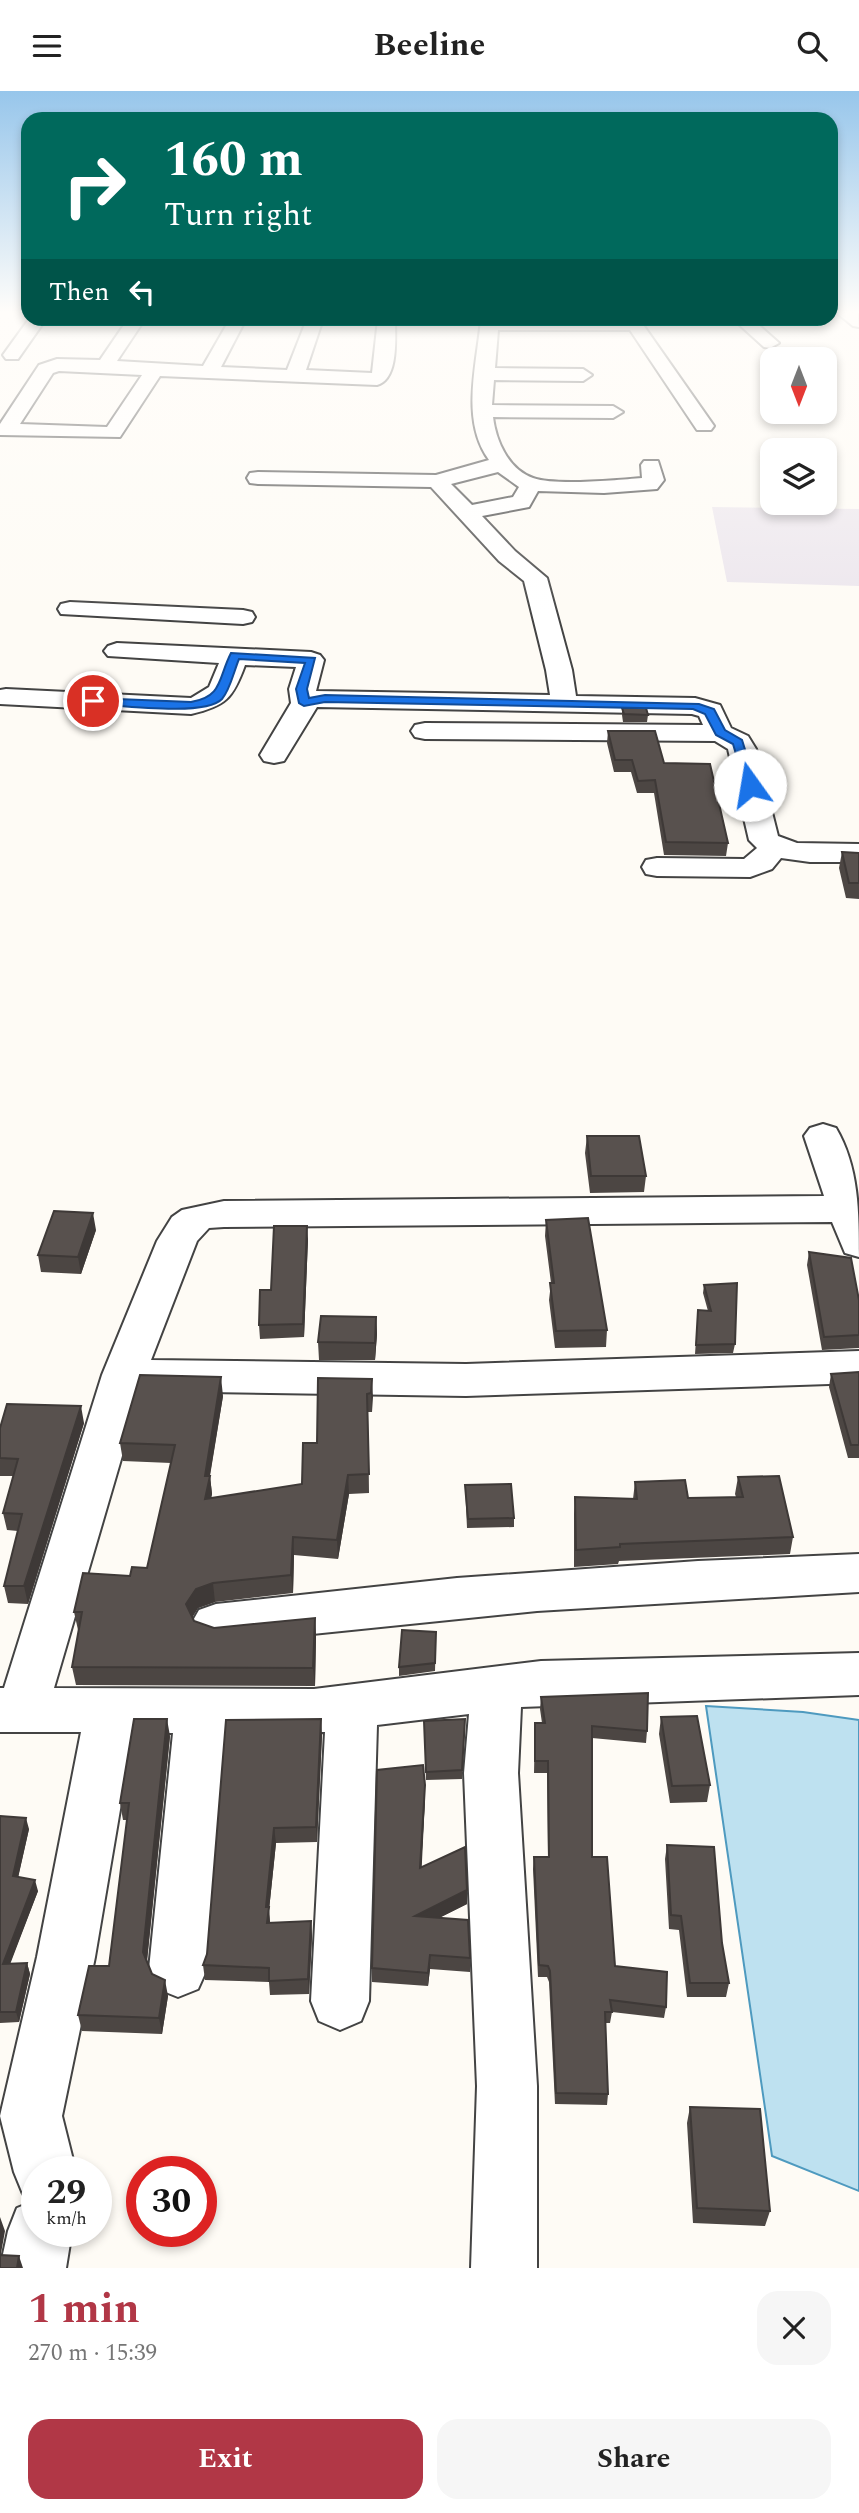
<!DOCTYPE html>
<meta charset="utf-8">
<style>
body{margin:0;font-family:Spectral,serif;background:#f6f6f6;color:#222;height:100vh;display:flex;flex-direction:column;font-size:26px;white-space:nowrap}
*{box-sizing:border-box;margin:0}
p{font-size:23px;color:#767676}
.icon{flex:none;width:38px;height:38px;fill:none;stroke:currentColor;stroke-width:2;stroke-linecap:round;stroke-linejoin:round}
.map{position:relative;height:2177px;overflow:hidden}
.details{display:flex;flex-direction:column;background:#fff;flex:1}
.details>*{flex:none}
.guide{position:absolute;left:21px;top:21px;width:817px;height:214px;border-radius:21px;box-shadow:0 4px 10px #0003;background:#00695c;color:#fff;overflow:hidden}
.needle{width:46px;rotate:180deg}
.fabs{position:absolute;left:760px;top:256px;display:grid;gap:14px}
.fabs a{display:grid;place-items:center;width:77px;height:77px;border-radius:14px;background:#fff;box-shadow:0 4px 10px #0003;font-size:35px}
.speed{position:absolute;left:21px;top:2065px;display:flex;gap:14px;font-size:35px;font-weight:700;text-align:center}
.speed>*{display:grid;place-content:center;width:91px;height:91px;border-radius:50%;background:#fff;box-shadow:0 4px 10px #0003;line-height:1}
.speed small{font-size:18px;font-weight:400}
.speed .limit{border:10px solid #d22;background:#fff;color:#111}
.pin{position:absolute;display:grid;place-items:center;width:60px;height:60px;color:#fff;margin:-30px;border:4px solid #fff;border-radius:50%;box-shadow:0 2px 7px #0007}
.me{position:absolute;width:77px;margin:-38px;rotate:347deg;stroke-linejoin:round;filter:drop-shadow(0 0 5px #0008)}
.turn{display:flex;align-items:center;gap:24px;height:147px;padding:0 28px;font-size:32px}
.turn .icon{width:91px;height:91px;stroke-width:2.5}
.turn b{display:block;font-size:49px;line-height:60px}
.then{display:flex;align-items:center;height:66px;padding:0 28px;background:#0003;gap:14px;font-size:26px}
.round{display:grid;place-items:center;flex:none;width:74px;height:74px;border-radius:21px;background:#f6f6f6}
.head{display:flex;align-items:center;justify-content:space-between;height:119px;padding:0 28px}
h1{font-size:42px;font-weight:700;line-height:52px;color:#b13746}
.button{display:flex;gap:14px;margin-top:auto;padding:14px 28px}
.button a{flex:1;height:80px;border-radius:21px;background:#b13746;color:#fff;font-size:28px;font-weight:700;line-height:80px;text-align:center}
.button a+a{background:#f6f6f6;color:#222}
header{display:flex;justify-content:space-between;align-items:center;height:91px;padding:0 28px;background:#fff;font-size:32px;font-weight:700}
.map>svg:first-child{display:block}
.industrial{fill:#ece6ed}
.water{fill:#bee1f0;stroke:#4e9abf;stroke-width:2}
.lines{fill:none;stroke-linecap:round;stroke-linejoin:round}
.minor-casing{stroke:#434343;stroke-width:4}
.minor{fill:#fff;fill-rule:evenodd}
.wall{fill:#4c4643}
.shaded-wall{fill:#3e3937}
.building{fill:#58514e;stroke:#3e3937;stroke-width:2}
.route{fill:#1a73e8;stroke:#114b97;stroke-width:2}
</style>
<header><svg class="icon" aria-label="menu" viewBox="0 0 24 24"><path d="M4 6h16M4 12h16M4 18h16"/></svg>Beeline<svg class="icon" aria-label="search" viewBox="0 0 24 24"><circle cx="10" cy="10" r="6"/><path d="M15 15l6 6"/></svg></header>
<div class="map">
<svg width="859" height="2177" viewBox="0 0 859 2177">
<rect width="100%" height="100%" fill="#fefbf5"/>
<path class="industrial" d="M712 416 859 418V495L727 491Z"/>
<path class="water" d="M706 1615 803 1621 859 1629V2100L772 2065Z"/>
<g class="lines">
<g class="minor-casing">
<path id="minor" d="M837 222H858L859 236 853 235Z
M29 228H46L18 268H6L3 264Z
M128 228H145L117 270 203 275 230 228H246L221 276 287 279 307 228H323L306 279 372 282 378 228H395C395 246 399 288 377 294L160 285 120 346 0 344V333L39 274 57 268 100 269ZM59 280 142 284 107 336 20 333 53 282Z
M481 228H639L714 335 711 339H697L630 239H498L495 277 583 278 592 284 583 290 494 289 492 314 613 315 623 321 613 327 493 326C496 350 508 378 533 387 556 395 616 389 642 387L641 374 644 370H658L664 389 657 398 604 402 538 400 529 416 482 425 515 460 547 487 572 579 576 605 695 607 720 614 731 637 748 645 756 658 778 745 797 752 859 753V771H810L781 767 772 778 750 786 657 785 646 783 642 776 646 769 657 767 744 768 757 757 749 749 728 658 715 650 425 648 415 646 411 640 415 634 425 632 703 634 699 625 692 623 317 616 284 670 274 672 264 670 260 664 291 612 289 598 296 576 245 574C233 607 226 615 191 623L0 613V599L6 598 191 607 209 596 219 572 108 565 104 560 108 555 117 552 311 561 320 564 324 569 316 600 550 604 546 579 524 490 499 470 431 396 258 393 250 392 247 387 250 382 258 381 436 384 489 369C460 329 477 273 481 228ZM498 381 519 396 513 406 472 414 451 393Z
M733 228H752L779 252 770 257 764 256Z
M70 511 243 519 252 521 255 526 252 531 243 533 61 523 58 518 61 513Z
M823 1033 836 1037C859 1076 859 1122 859 1166L845 1162 832 1131 224 1136 209 1137 197 1150 151 1269 466 1273 859 1260V1292L466 1305 141 1300 54 1597 314 1598 541 1570 859 1562V1604L521 1616 518 1682 537 1995V2177H471L477 1995 464 1682 469 1623 377 1634 369 1910 361 1930 340 1939 319 1930 311 1910 325 1641 225 1642 207 1878 198 1898 178 1906 158 1898 149 1878 173 1642H133L95 1866 62 2025 76 2081H37V2109L23 2103 14 2081 0 2025 37 1866 81 1641H0V1597H4L102 1284 157 1150 172 1126 182 1119 224 1110 824 1105 804 1045 810 1037Z
M859 1463V1501L537 1520 216 1553 199 1547 191 1533 199 1519 216 1513 457 1487 698 1470Z
M37 2109V2140H72L66 2177H0L8 2140 17 2117Z"/>
</g>
<use href="#minor" class="minor"/>
</g>
<path class="wall" d="M622 617 648 624 647 631H623L622 624Z
M608 640 664 672 728 752 726 765 664 764 654 702H637L631 681H614L607 652Z
M842 761 859 762V808L846 807 839 777Z
M587 1045 646 1085 644 1101 590 1102 585 1062Z
M546 1129 607 1239 606 1256 555 1257 549 1209 551 1192 545 1145Z
M96 1139 81 1183 41 1181 38 1164Z
M308 1148 304 1246 260 1248 259 1234 271 1199Z
M809 1161 859 1209V1257L822 1259 807 1174Z
M704 1194 735 1253 733 1262 695 1263 698 1219 708 1220 703 1202Z
M376 1226 377 1243 375 1269H319L318 1251Z
M859 1281V1367H848L829 1296 831 1283Z
M372 1288V1321H368L369 1402 349 1403 338 1468 294 1464 293 1502 215 1511 198 1517 192 1526 194 1530 214 1537 315 1527 316 1546 315 1595 76 1594 72 1576 79 1539H78L74 1521 130 1485 147 1477 171 1372 123 1370 120 1352 223 1305 210 1385 212 1403 211 1407 302 1393 317 1352Z
M84 1332 28 1513 8 1512 4 1495 18 1440 7 1439 3 1422 14 1385H0V1337Z
M738 1386 793 1446 790 1463 619 1470 618 1473 574 1476V1423L575 1406 633 1408 635 1391 688 1407 736 1406 735 1403Z
M465 1394 514 1427V1436L467 1437Z
M436 1541 435 1580 399 1585V1576Z
M541 1606 647 1640 646 1652 592 1647V1766L615 1875 666 1916 664 1927 612 1921 610 1932H605L608 2003 607 2014 555 2013 549 1891 547 1886H538L533 1778 534 1766H548L547 1682H534L535 1632H542L540 1618Z
M661 1626 710 1694 707 1711 670 1712 659 1643Z
M424 1630 465 1637 462 1688 426 1689Z
M322 1644 317 1751 276 1752 269 1819 270 1832 311 1830 312 1845 309 1903 270 1904 269 1891 205 1889 203 1874Z
M170 1645 147 1871 152 1883 168 1905 162 1943 82 1940 78 1924 109 1875 127 1729H123L120 1712Z
M425 1708 421 1776 467 1813 439 1827 470 1867V1881L430 1878 428 1895 372 1891V1877Z
M0 1725 29 1738 18 1786 38 1800 10 1872H27L30 1883 19 1931 0 1932Z
M667 1754 722 1852 729 1892 726 1906H687L679 1839 669 1838 665 1768Z
M690 2016 770 2120 765 2135 693 2132 687 2032Z"/>
<path class="shaded-wall" d="M93 1122 96 1139 81 1183 78 1166Z
M307 1135 308 1148 304 1246 303 1233Z
M376 1226 377 1243 375 1269V1252Z
M221 1286 223 1305 209 1389 210 1385 212 1403 207 1426 205 1408V1385Z
M372 1288 373 1306 372 1321 371 1302Z
M81 1315 84 1332 28 1513 24 1495Z
M348 1384 349 1403 338 1468 337 1449Z
M293 1446 294 1464 293 1502 291 1484Z
M213 1492 215 1511 198 1517 189 1532 186 1513 196 1498Z
M315 1527 316 1546 315 1595 313 1577Z
M167 1628 170 1645 146 1878 143 1861Z
M321 1628 322 1644 317 1751 316 1736Z
M425 1694V1708L421 1791 420 1777Z
M26 1727 29 1738 16 1796 13 1785Z
M274 1737 276 1752 269 1819 270 1831 268 1847 266 1816Z
M35 1789 38 1800 6 1884 3 1873Z
M467 1799V1813L415 1839V1825Z
M311 1830 312 1845 309 1903 308 1888Z
M430 1864V1878L428 1895V1882Z
M27 1872 30 1883 19 1931 16 1921Z
M165 1889 168 1905 162 1943 159 1927Z
M0 2126 5 2140 0 2168Z
M19 2165 23 2177H17Z"/>
<path class="building" d="M622 617H646L648 624 624 623Z
M608 640H655L664 672 710 673 728 752 666 751 655 689 638 690 632 669H615Z
M842 761 859 762V792H849Z
M587 1045H639L646 1085H591Z
M54 1120 93 1122 78 1166 38 1164Z
M588 1127 607 1239 556 1240 550 1192H554L546 1129Z
M274 1135H307L303 1233 259 1234 260 1199H271Z
M809 1161 851 1167 859 1209V1244L824 1246Z
M737 1192 735 1253 696 1254 698 1219 711 1220 704 1194Z
M321 1225 376 1226 375 1252 318 1251Z
M859 1281V1354H851L831 1283Z
M140 1284 221 1286 205 1385H210L205 1408 302 1393 303 1352H317L318 1287 372 1288 371 1302 367 1303 369 1383 348 1384 337 1449 293 1446 291 1484 213 1492 196 1498 186 1513 194 1530 214 1537 315 1527 313 1577 72 1576 82 1521H74L83 1482 130 1485 132 1476 147 1477 175 1354 120 1352Z
M7 1313 81 1315 24 1495H4L22 1423 3 1422 18 1368 0 1367V1337Z
M779 1385 793 1446 620 1453V1456L576 1459 575 1406 637 1408 635 1391 685 1389 688 1407 743 1406 738 1386Z
M511 1393 514 1427 468 1428 465 1394Z
M402 1539 436 1541 435 1572 399 1576Z
M648 1602 647 1640 592 1635V1766H607L615 1875 667 1881 666 1916 610 1909 612 1921H605L608 2003 556 2002 550 1880 548 1875 539 1874 534 1766H549L548 1670H535V1632H545L541 1606Z
M697 1625 710 1694 672 1695 661 1626Z
M134 1628H167L143 1861 152 1883 165 1889 159 1927 78 1924 89 1875H109L129 1712H120Z
M321 1628 316 1736 274 1737 266 1816H269L267 1832 311 1830 308 1888 269 1890V1877L203 1874 207 1863 226 1629Z
M465 1628 462 1679 426 1681 424 1630Z
M423 1674 425 1694 420 1777 465 1756 467 1799 415 1825 468 1829 470 1867 430 1864 428 1882 372 1877 377 1679Z
M0 1725 26 1727 13 1785 35 1789 3 1873 27 1872 16 1921H0Z
M667 1754 714 1756 722 1852 729 1892H690L681 1825 671 1824Z
M690 2016 760 2018 770 2120 697 2117Z
M0 2164 19 2165 17 2177H0Z"/>
<linearGradient id="sky" x2="0" y2="1"><stop stop-color="#97c6eb"/><stop offset="0.42" stop-color="#fffdfa"/><stop offset="1" stop-color="#fffdfa" stop-opacity="0"/></linearGradient>
<rect width="859" height="527" fill="url(#sky)"/>
<path class="route" d="M231 562 315 567 307 598 309 607 325 604 699 613 714 618 725 639 742 649 756 694 746 697 733 653 716 644 705 623 693 618 325 611 304 615 299 612 296 598 305 572 239 568C234 580 230 599 222 608 205 626 118 614 93 613L87 610 93 607 191 611C223 606 218 587 231 562Z"/>
</svg>
<div class="fabs">
<a><svg class="needle" viewBox="-14 -14 28 28"><path d="M0-13l5 13h-10z" fill="#e53935"/><path d="M0 13l5-13h-10z" fill="#767676"/></svg></a>
<a><svg class="icon" aria-label="layers" viewBox="0 0 24 24"><path d="M12 4l9 5-9 5-9-5zM3 14l9 5 9-5"/></svg></a>
</div>
<div class="speed"><div>29<small>km/h</small></div><div class="limit">30</div></div>
<div class="pin" style="left:93px;top:610px;background:#d93025"><svg class="icon" aria-label="arrive" viewBox="0 0 24 24"><path d="M6 21V4h12l-3 4 3 4H6"/></svg></div>
<svg class="me" style="left:750px;top:694px" viewBox="-20 -20 40 40"><circle r="19" fill="#fff"/><path d="M0-13L10 11 0 6-10 11z" fill="#1a73e8"/></svg>
<div class="guide">
<div class="turn"><svg class="icon" aria-label="right" viewBox="0 0 24 24"><path d="M7 20v-9h11M14 6l5 5-5 5"/></svg><div><b>160 m</b>Turn right</div></div>
<div class="then">Then<svg class="icon" aria-label="left" viewBox="0 0 24 24"><path d="M17 20v-9H6M10 6l-5 5 5 5"/></svg></div>
</div>
</div>
<section class="details">
<div class="head"><div><h1>1 min</h1><p>270 m · 15:39</p></div><a class="round"><svg class="icon" aria-label="close" viewBox="0 0 24 24"><path d="M6 6l12 12M18 6L6 18"/></svg></a></div>
<div class="button"><a>Exit</a><a>Share</a></div>
</section>
